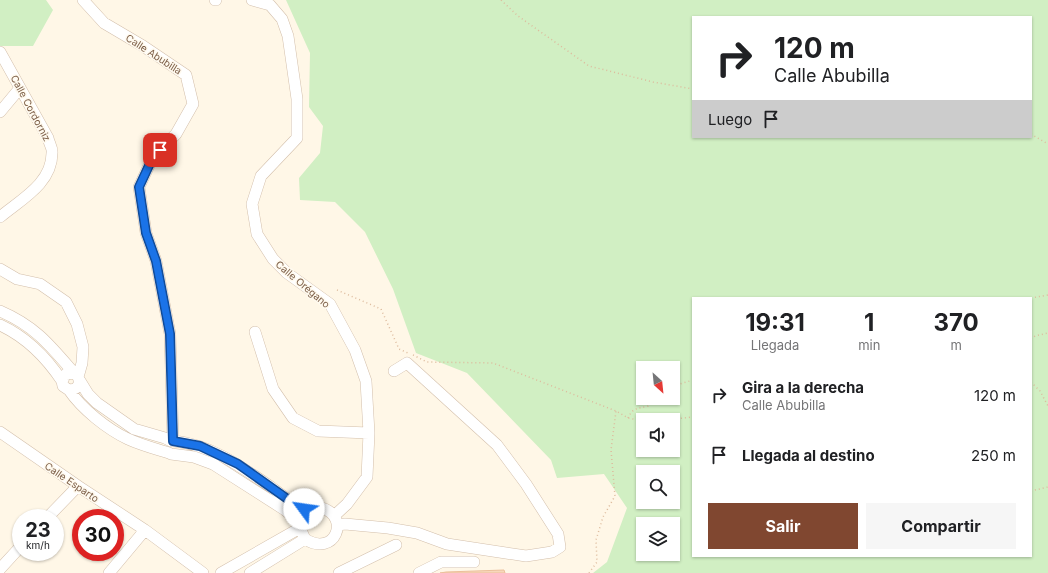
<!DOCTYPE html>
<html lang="es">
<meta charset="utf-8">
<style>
body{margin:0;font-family:Inter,sans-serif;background:#f6f6f6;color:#202124;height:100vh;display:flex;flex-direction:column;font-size:15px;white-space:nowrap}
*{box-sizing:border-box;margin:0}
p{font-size:13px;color:#757577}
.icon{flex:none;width:22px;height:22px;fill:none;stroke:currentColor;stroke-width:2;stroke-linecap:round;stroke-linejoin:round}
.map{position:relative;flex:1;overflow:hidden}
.side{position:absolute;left:692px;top:297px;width:340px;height:260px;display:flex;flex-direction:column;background:#fff;border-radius:0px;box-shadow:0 1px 3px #0004}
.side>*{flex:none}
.top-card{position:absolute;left:692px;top:16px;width:340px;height:122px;border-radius:0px;box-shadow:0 1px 3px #0004;background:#fff;color:#202124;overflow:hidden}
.needle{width:26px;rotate:153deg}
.tools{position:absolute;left:636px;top:361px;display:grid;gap:8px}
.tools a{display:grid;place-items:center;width:44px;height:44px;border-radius:0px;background:#fff;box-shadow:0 1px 3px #0004;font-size:20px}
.speed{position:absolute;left:12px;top:509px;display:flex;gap:8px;font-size:20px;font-weight:700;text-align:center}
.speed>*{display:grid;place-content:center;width:52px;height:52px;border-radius:50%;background:#fff;box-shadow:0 1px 3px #0004;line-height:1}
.speed small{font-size:10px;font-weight:400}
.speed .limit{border:6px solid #d22;background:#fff;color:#111}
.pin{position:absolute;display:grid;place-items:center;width:34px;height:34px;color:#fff;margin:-17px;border-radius:8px;box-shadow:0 2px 6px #0006}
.me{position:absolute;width:44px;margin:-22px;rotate:301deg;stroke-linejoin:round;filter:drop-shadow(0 0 3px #0008)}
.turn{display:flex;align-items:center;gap:14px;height:84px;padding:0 16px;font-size:18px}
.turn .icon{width:52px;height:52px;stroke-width:2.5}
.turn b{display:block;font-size:28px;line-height:34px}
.then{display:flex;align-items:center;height:38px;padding:0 16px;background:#0003;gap:8px;font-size:15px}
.eta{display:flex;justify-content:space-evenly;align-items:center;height:68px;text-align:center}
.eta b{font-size:24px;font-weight:700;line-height:28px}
.primary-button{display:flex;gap:8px;margin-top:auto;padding:8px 16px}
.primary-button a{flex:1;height:46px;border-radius:0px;background:#804730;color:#fff;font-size:16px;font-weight:700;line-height:46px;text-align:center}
.primary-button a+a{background:#f6f6f6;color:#202124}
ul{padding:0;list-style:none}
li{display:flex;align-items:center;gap:12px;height:60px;padding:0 16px}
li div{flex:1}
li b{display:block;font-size:15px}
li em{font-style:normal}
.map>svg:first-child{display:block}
.green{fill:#d1efc3;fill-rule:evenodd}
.building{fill:#f7d8bb;stroke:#ecbf9a}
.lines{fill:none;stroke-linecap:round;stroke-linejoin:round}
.minor-casing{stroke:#d3bfab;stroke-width:12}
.path{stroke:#ddbb9d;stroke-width:1.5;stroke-dasharray:1 3;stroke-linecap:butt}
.minor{stroke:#fff;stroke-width:11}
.route-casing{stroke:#114b97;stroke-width:10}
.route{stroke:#1a73e8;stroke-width:7}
.labels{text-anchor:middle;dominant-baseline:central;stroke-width:3;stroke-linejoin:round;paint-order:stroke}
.street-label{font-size:10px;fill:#7c5e47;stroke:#fffaef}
</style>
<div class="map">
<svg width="1048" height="573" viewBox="0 0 1048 573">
<rect width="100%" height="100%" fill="#fff7e7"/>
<path class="green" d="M0 0H46L53 10 33 46H0Z
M286 0H1048V573H593L607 562 627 508 604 474 557 478 551 460 467 373 416 353 393 289 365 232 335 202 300 200 299 178 320 153 323 126 309 107 310 53ZM693 17H1031V137H693ZM693 298H1031V556H693ZM643 368H673V398H643ZM643 420H673V450H643ZM643 472H673V502H643ZM643 524H673V554H643Z"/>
<path class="building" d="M504 570 505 573H440L446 572Z"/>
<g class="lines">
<g class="minor-casing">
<path id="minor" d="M83 0 104 23 143 46 186 75 193 104 176 134 153 157 139 187 146 233 156 261 170 334 173 441
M215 0H216
M252 0 270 5 282 19 288 36 297 99V138L261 176 252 204 257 234 273 259 287 273 330 304 355 350 366 381 369 433 367 477 347 504 334 516
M0 52 48 138C49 143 53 149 52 153 52 184 20 200 0 217
M0 112 20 88
M0 269 17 279 40 284 66 302 77 324 83 347 82 363 78 377
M0 311C35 326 50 345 74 373 83 379 80 390 69 390L63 386 62 381 66 374 74 373
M0 325C26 337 46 357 62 381
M255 332 273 389 293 418 318 431 369 433
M80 381 88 394 97 403 134 429 165 438 171 441
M69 390C82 409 107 429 128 439 141 445 156 449 169 453
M0 432 78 486 145 530 203 573
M175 441C213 446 240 466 271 487 283 496 295 506 310 511
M171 454 194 457 213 464 285 510 301 523
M322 508C351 517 335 558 305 539L300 528C304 516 309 509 322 508Z
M47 518 78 486
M338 525 345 524 388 528 417 533 447 544 526 556 552 552 560 547 558 534 526 484 497 445 407 363 394 371
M0 569 21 546
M109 573 145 530
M221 573 300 528
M250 573 305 539
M339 573 396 545
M419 573 441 562H474"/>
</g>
<path class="path" d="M501 0 518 16 589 66 653 82 693 89
M1031 134 1048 144
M337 290 381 309 399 349 408 353
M1031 298 1048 295
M1031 339 1035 336 1048 333
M413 355 427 362 493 363 616 411 628 418 643 421
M1031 382 1040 391 1048 406
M673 386 693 380
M628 418C633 407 638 409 648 406 651 404 655 402 658 400V398
M665 420 693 417
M1031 491 1048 487
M589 573 597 562 596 540 603 517 615 496 611 450 616 411"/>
<use href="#minor" class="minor"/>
</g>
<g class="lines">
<g class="route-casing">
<path id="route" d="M160 150 153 157 139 187 146 233 156 261 170 334 173 441 200 446 238 464 296 505 304 509"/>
</g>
<use href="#route" class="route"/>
</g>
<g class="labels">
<g class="street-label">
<text transform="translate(154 54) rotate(33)">Calle Abubilla</text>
<text transform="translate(31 108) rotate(62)">Calle Cordorniz</text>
<text transform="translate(303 284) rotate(40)">Calle Orégano</text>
<text transform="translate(72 482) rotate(34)">Calle Esparto</text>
</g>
</g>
</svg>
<div class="tools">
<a><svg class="needle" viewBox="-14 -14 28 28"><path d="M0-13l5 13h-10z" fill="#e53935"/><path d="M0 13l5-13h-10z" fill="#757577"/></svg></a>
<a><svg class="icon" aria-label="sound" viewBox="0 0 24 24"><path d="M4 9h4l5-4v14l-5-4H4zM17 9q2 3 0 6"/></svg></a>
<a><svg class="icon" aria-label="search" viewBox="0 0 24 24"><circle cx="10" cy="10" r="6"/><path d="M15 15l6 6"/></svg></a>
<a><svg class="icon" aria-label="layers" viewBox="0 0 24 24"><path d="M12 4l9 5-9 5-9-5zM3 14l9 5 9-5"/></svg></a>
</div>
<div class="speed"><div>23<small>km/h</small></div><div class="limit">30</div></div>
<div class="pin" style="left:160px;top:150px;background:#d93025"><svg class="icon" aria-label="arrive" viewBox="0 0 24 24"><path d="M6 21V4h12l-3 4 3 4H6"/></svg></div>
<svg class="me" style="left:304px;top:509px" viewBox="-20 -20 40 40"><circle r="19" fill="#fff"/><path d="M0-13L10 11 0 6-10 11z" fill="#1a73e8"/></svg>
<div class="top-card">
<div class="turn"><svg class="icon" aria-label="right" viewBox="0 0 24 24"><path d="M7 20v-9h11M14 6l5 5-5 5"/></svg><div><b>120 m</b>Calle Abubilla</div></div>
<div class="then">Luego<svg class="icon" aria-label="arrive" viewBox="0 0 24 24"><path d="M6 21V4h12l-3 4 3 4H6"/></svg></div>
</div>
<section class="side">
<div class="eta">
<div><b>19:31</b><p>Llegada</p></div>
<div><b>1</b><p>min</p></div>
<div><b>370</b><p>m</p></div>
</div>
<ul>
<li><svg class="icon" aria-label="right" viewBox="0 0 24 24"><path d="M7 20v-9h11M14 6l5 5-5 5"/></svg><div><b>Gira a la derecha</b><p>Calle Abubilla</p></div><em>120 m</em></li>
<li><svg class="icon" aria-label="arrive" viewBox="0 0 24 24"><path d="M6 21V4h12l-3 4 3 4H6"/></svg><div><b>Llegada al destino</b></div><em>250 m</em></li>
</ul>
<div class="primary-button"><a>Salir</a><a>Compartir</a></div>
</section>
</div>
